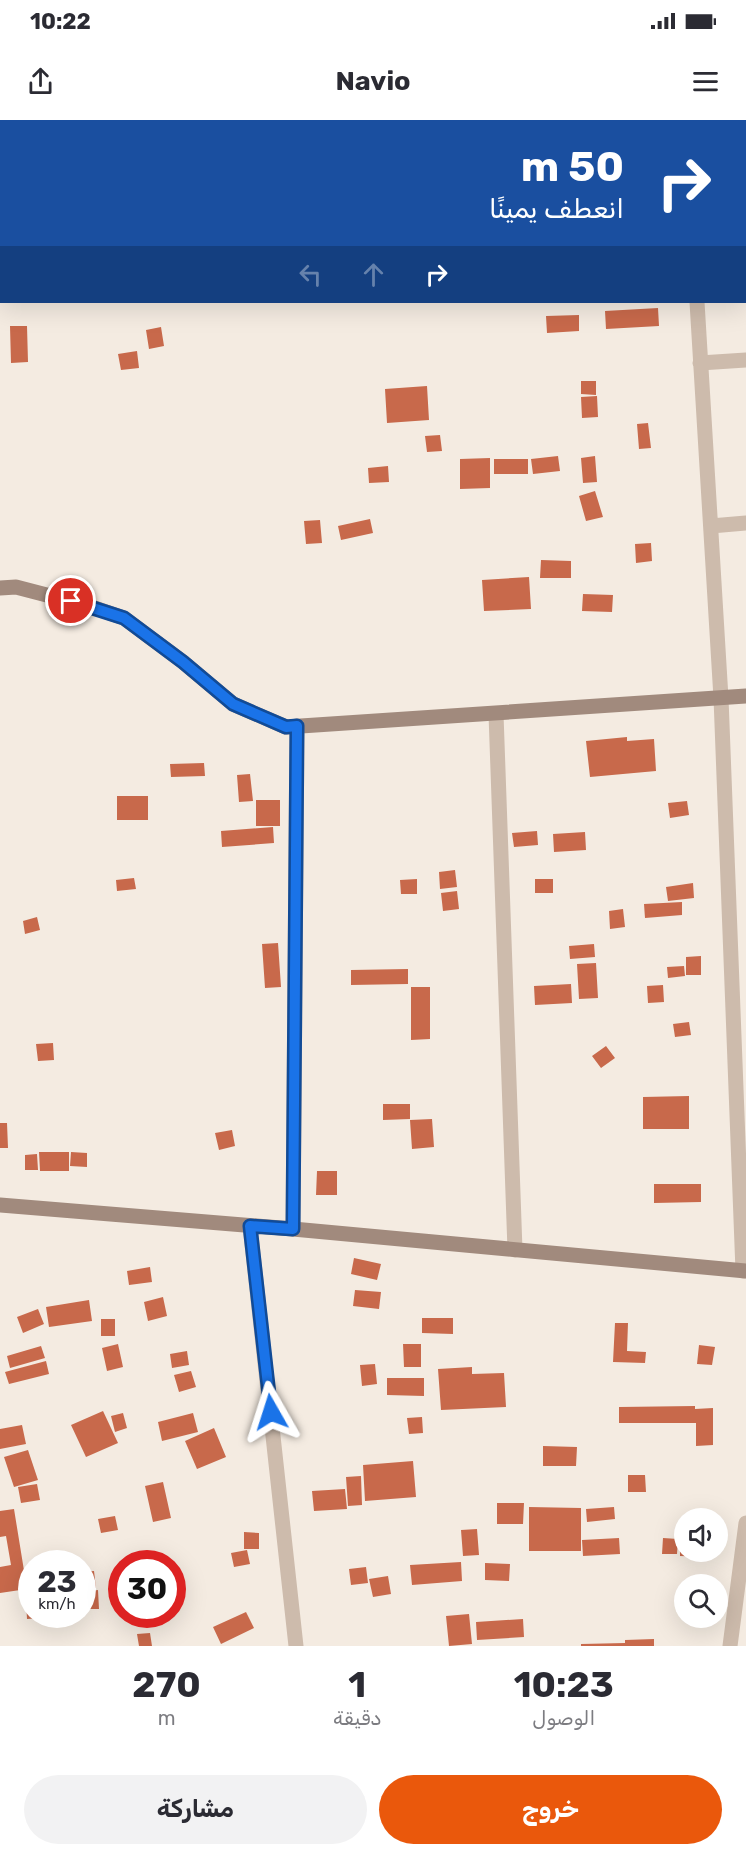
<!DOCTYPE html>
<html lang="ar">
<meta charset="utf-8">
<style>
body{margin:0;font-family:Rubik,Vazirmatn,sans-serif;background:#f2f2f3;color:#2b2b33;direction:rtl;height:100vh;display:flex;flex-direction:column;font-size:22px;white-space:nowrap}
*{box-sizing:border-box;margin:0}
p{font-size:20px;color:#7c7c81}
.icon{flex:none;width:33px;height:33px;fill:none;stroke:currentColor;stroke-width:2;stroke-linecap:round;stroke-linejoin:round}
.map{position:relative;height:1526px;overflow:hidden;direction:ltr}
.panel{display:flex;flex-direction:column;background:#fff;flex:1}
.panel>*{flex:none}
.guide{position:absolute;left:0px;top:0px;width:747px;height:183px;box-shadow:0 6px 24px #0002;direction:rtl;background:#1a4fa0;color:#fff;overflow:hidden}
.buttons{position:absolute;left:674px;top:1388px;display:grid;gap:12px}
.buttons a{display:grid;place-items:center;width:54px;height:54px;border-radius:50%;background:#fff;box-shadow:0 6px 24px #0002;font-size:30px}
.speed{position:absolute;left:18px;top:1430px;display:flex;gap:12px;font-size:30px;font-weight:700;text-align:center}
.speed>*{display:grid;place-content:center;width:78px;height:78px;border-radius:50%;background:#fff;box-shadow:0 6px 24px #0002;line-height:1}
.speed small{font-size:15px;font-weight:400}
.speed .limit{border:9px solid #d22;background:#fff;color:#111}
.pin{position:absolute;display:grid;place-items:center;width:51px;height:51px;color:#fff;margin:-26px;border:3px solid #fff;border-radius:50%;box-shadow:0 2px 6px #0007}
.me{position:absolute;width:66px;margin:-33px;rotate:354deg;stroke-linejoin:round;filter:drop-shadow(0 0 4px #0008)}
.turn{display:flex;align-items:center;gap:21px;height:126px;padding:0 24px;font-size:27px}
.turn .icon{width:78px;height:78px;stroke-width:2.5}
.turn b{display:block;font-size:42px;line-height:51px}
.lanes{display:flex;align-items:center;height:57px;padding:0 24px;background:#0003;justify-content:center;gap:30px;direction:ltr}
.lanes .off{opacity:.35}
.eta{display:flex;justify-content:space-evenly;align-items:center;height:102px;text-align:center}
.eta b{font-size:36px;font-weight:700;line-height:42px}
.cta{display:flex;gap:12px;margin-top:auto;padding:12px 24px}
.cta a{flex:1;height:69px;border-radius:36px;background:#ea580c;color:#fff;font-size:24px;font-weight:700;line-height:69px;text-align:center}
.cta a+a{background:#f2f2f3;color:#2b2b33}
.status{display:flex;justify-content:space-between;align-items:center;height:42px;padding:0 30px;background:#fff;direction:ltr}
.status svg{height:16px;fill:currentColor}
header{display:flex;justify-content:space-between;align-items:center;height:78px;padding:0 24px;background:#fff;font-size:27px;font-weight:700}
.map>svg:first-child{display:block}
.building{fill:#c8694b}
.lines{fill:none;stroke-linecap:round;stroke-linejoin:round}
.street{stroke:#cdbbac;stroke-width:15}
.secondary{stroke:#a18a7d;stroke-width:15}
.route-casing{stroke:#114b97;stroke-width:15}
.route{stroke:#1a73e8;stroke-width:10}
</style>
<div class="status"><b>10:22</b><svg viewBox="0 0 49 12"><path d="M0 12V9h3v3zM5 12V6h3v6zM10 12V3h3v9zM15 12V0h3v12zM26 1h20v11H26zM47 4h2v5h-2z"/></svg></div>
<header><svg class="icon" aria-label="menu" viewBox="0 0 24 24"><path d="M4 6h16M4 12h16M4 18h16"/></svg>Navio<svg class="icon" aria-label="share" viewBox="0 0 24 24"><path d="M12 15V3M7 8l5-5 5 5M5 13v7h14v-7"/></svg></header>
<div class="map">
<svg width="746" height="1526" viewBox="0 0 746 1526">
<rect width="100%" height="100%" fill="#f4ebe1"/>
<path class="building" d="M658 188 659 206 606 209 605 191Z
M579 195V211L547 213 546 196Z
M10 206H27L28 242 11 243Z
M161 207 164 226 149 229 146 210Z
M137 231 139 248 121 250 118 234Z
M581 261H596V275L581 274Z
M427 266 429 300 387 303 385 269Z
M597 276 598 297 582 298 581 277Z
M648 303 651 328 639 329 637 304Z
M440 315 442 331 427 332 425 316Z
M558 336 560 351 533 354 531 339Z
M595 336 597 362 583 363 581 338Z
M490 338V368L460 369V339Z
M494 339H528V354H494Z
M388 346 389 362 369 363 368 348Z
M595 371 603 397 586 401 579 376Z
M370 399 373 413 341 420 338 406Z
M320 400 322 423 306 424 304 401Z
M651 423 652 441 636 443 635 424Z
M541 440 571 441V458H540Z
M529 457 531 489 484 491 482 460Z
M583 474 613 475 612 492 582 491Z
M627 617V621L654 619 656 651 590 657 586 621Z
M204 643 205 656 171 657 170 644Z
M250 654 253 681 239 682 237 655Z
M117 676H148V700H117Z
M256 680H280V706H256Z
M687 681 689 695 670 698 668 683Z
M273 707 274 723 222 727 221 711Z
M537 711 538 725 514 727 512 713Z
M585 712 586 730 554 732 553 714Z
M455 750 457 767 440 769 439 752Z
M134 758 136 769 117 771 116 760Z
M417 759V774H401L400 760Z
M535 759H553V773H535Z
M693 763 694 778 668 781 666 767Z
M457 771 459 789 443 791 441 773Z
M682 782V795L645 798 644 784Z
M623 789 625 807 610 809 609 791Z
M37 797 40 810 25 814 23 801Z
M278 823 281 867 265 868 262 824Z
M594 824 595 837 570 839 569 826Z
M701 836V855H686V837Z
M596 843 598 878 579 879 577 844Z
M684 846 685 856 668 858 667 847Z
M408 849V864L351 865V850Z
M571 864 572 883 535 885 534 866Z
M663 865 664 882 648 883 647 866Z
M411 867H430V919L411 920Z
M689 902 691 915 675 917 673 904Z
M53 923 54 940 38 941 36 924Z
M606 926 615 938 601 948 592 936Z
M689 976V1009H643V977Z
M383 984H410V999L383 1000Z
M432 999 434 1027 412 1029 410 1000Z
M0 1003H7L8 1028H0Z
M232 1010 235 1026 219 1030 215 1013Z
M39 1032H69V1051H40Z
M71 1032 87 1033V1047L70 1046Z
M37 1034 38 1050H25V1035Z
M317 1051H337V1075H316Z
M654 1064H701V1082L654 1083Z
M354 1138 381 1144 377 1160 351 1154Z
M150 1147 152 1162 129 1165 127 1151Z
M355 1170 381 1172 379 1189 353 1186Z
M163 1177 167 1196 148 1201 144 1182Z
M89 1180 92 1201 49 1207 46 1187Z
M38 1189 44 1204 23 1213 17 1197Z
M422 1198H453V1214L422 1213Z
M101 1199H115V1216H101Z
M615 1203H628L627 1231 646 1232 645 1243 613 1242Z
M118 1224 123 1247 107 1251 102 1228Z
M403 1224H421V1247H404Z
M699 1225 715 1227 712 1245 697 1244Z
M41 1226 45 1238 10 1248 7 1236Z
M187 1231 189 1245 172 1248 170 1234Z
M46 1241 49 1254 9 1264 5 1252Z
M375 1244 377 1264 362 1266 360 1245Z
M472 1247V1254L504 1253 506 1287 441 1290 438 1249Z
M191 1251 196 1267 179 1272 174 1255Z
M387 1258H424V1276L387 1275Z
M695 1286V1289L713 1288V1325L696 1326V1303H619V1287Z
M103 1291 118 1323 86 1337 71 1305Z
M123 1293 127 1308 115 1312 111 1296Z
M193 1293 198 1312 162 1321 158 1302Z
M422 1297 423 1313 409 1314 407 1298Z
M22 1305 26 1324 0 1329V1309Z
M214 1308 226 1337 197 1349 185 1321Z
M543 1326 577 1327 576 1346H543Z
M28 1330 38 1360 14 1367 4 1337Z
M413 1341 416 1377 365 1381 363 1345Z
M628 1355H645L646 1372H628Z
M361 1356 362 1385 348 1386 346 1357Z
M163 1362 171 1398 153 1402 145 1366Z
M37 1364 40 1380 21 1383 18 1367Z
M345 1369 347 1389 314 1391 312 1371Z
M497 1383H524L523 1404H497Z
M529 1387 581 1388V1431H529Z
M614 1387 615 1399 587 1402 586 1389Z
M14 1389 27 1469 0 1473V1447L11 1445 6 1416 0 1417V1391Z
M115 1396 118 1410 101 1413 98 1399Z
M477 1409 479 1435 463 1436 461 1410Z
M244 1412 259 1413V1429H244Z
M619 1418 620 1434 583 1436 582 1420Z
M663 1418 678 1419 677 1434H662Z
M680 1419H684V1431H708V1437L680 1436Z
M247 1430 250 1444 234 1447 231 1433Z
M461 1442 462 1461 412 1465 410 1445Z
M485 1443 510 1444 509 1461 485 1460Z
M366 1447 368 1463 351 1465 349 1449Z
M94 1451 96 1468 82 1470V1452Z
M388 1456 391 1474 373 1477 369 1459Z
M98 1470 99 1489H82V1472Z
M26 1480H32V1494H41V1498L27 1499Z
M246 1492 254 1508 221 1524 213 1507Z
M469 1494 472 1524 449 1526 446 1496Z
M523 1499 524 1517 477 1520 476 1502Z
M150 1513 152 1526H139L137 1514Z
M654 1519V1526H581V1524L625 1523V1520Z"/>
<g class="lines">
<path class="street" d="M683 0 684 2
M0 84H2
M697 182 721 578 743 1151
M700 243 746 240
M711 406 746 403
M496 594 515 1130
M250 1106 296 1526
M293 1109 297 606
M730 1526 746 1403"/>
<path class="secondary" d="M0 468 16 467 89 486 124 498 183 542 233 584 286 607 746 576
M0 1085 293 1109 746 1151"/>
</g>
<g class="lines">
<g class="route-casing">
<path id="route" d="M71 481 124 498 183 542 233 584 286 607 297 606 293 1109 250 1106 271 1292"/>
</g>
<use href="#route" class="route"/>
</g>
</svg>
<div class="buttons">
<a><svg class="icon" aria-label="sound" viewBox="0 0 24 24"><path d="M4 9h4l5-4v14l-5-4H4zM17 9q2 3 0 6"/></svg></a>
<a><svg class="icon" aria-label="search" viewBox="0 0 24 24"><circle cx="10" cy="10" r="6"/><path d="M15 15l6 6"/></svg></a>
</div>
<div class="speed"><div>23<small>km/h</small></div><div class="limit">30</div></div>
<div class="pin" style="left:71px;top:481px;background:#d93025"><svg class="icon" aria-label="arrive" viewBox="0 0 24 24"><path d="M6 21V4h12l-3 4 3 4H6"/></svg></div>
<svg class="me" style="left:271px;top:1292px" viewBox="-20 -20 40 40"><path d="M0-17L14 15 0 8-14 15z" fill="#1a73e8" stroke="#fff" stroke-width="4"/></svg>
<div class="guide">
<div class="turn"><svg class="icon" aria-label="right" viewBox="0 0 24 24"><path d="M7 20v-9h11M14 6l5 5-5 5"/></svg><div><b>50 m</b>انعطف يمينًا</div></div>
<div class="lanes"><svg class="icon off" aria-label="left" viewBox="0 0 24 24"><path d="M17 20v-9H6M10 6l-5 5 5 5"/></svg><svg class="icon off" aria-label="ahead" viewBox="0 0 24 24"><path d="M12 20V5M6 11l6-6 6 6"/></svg><svg class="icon" aria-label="right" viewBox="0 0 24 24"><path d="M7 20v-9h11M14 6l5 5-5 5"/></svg></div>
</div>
</div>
<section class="panel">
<div class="eta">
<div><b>10:23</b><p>الوصول</p></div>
<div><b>1</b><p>دقيقة</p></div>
<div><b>270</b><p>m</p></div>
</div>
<div class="cta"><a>خروج</a><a>مشاركة</a></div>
</section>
